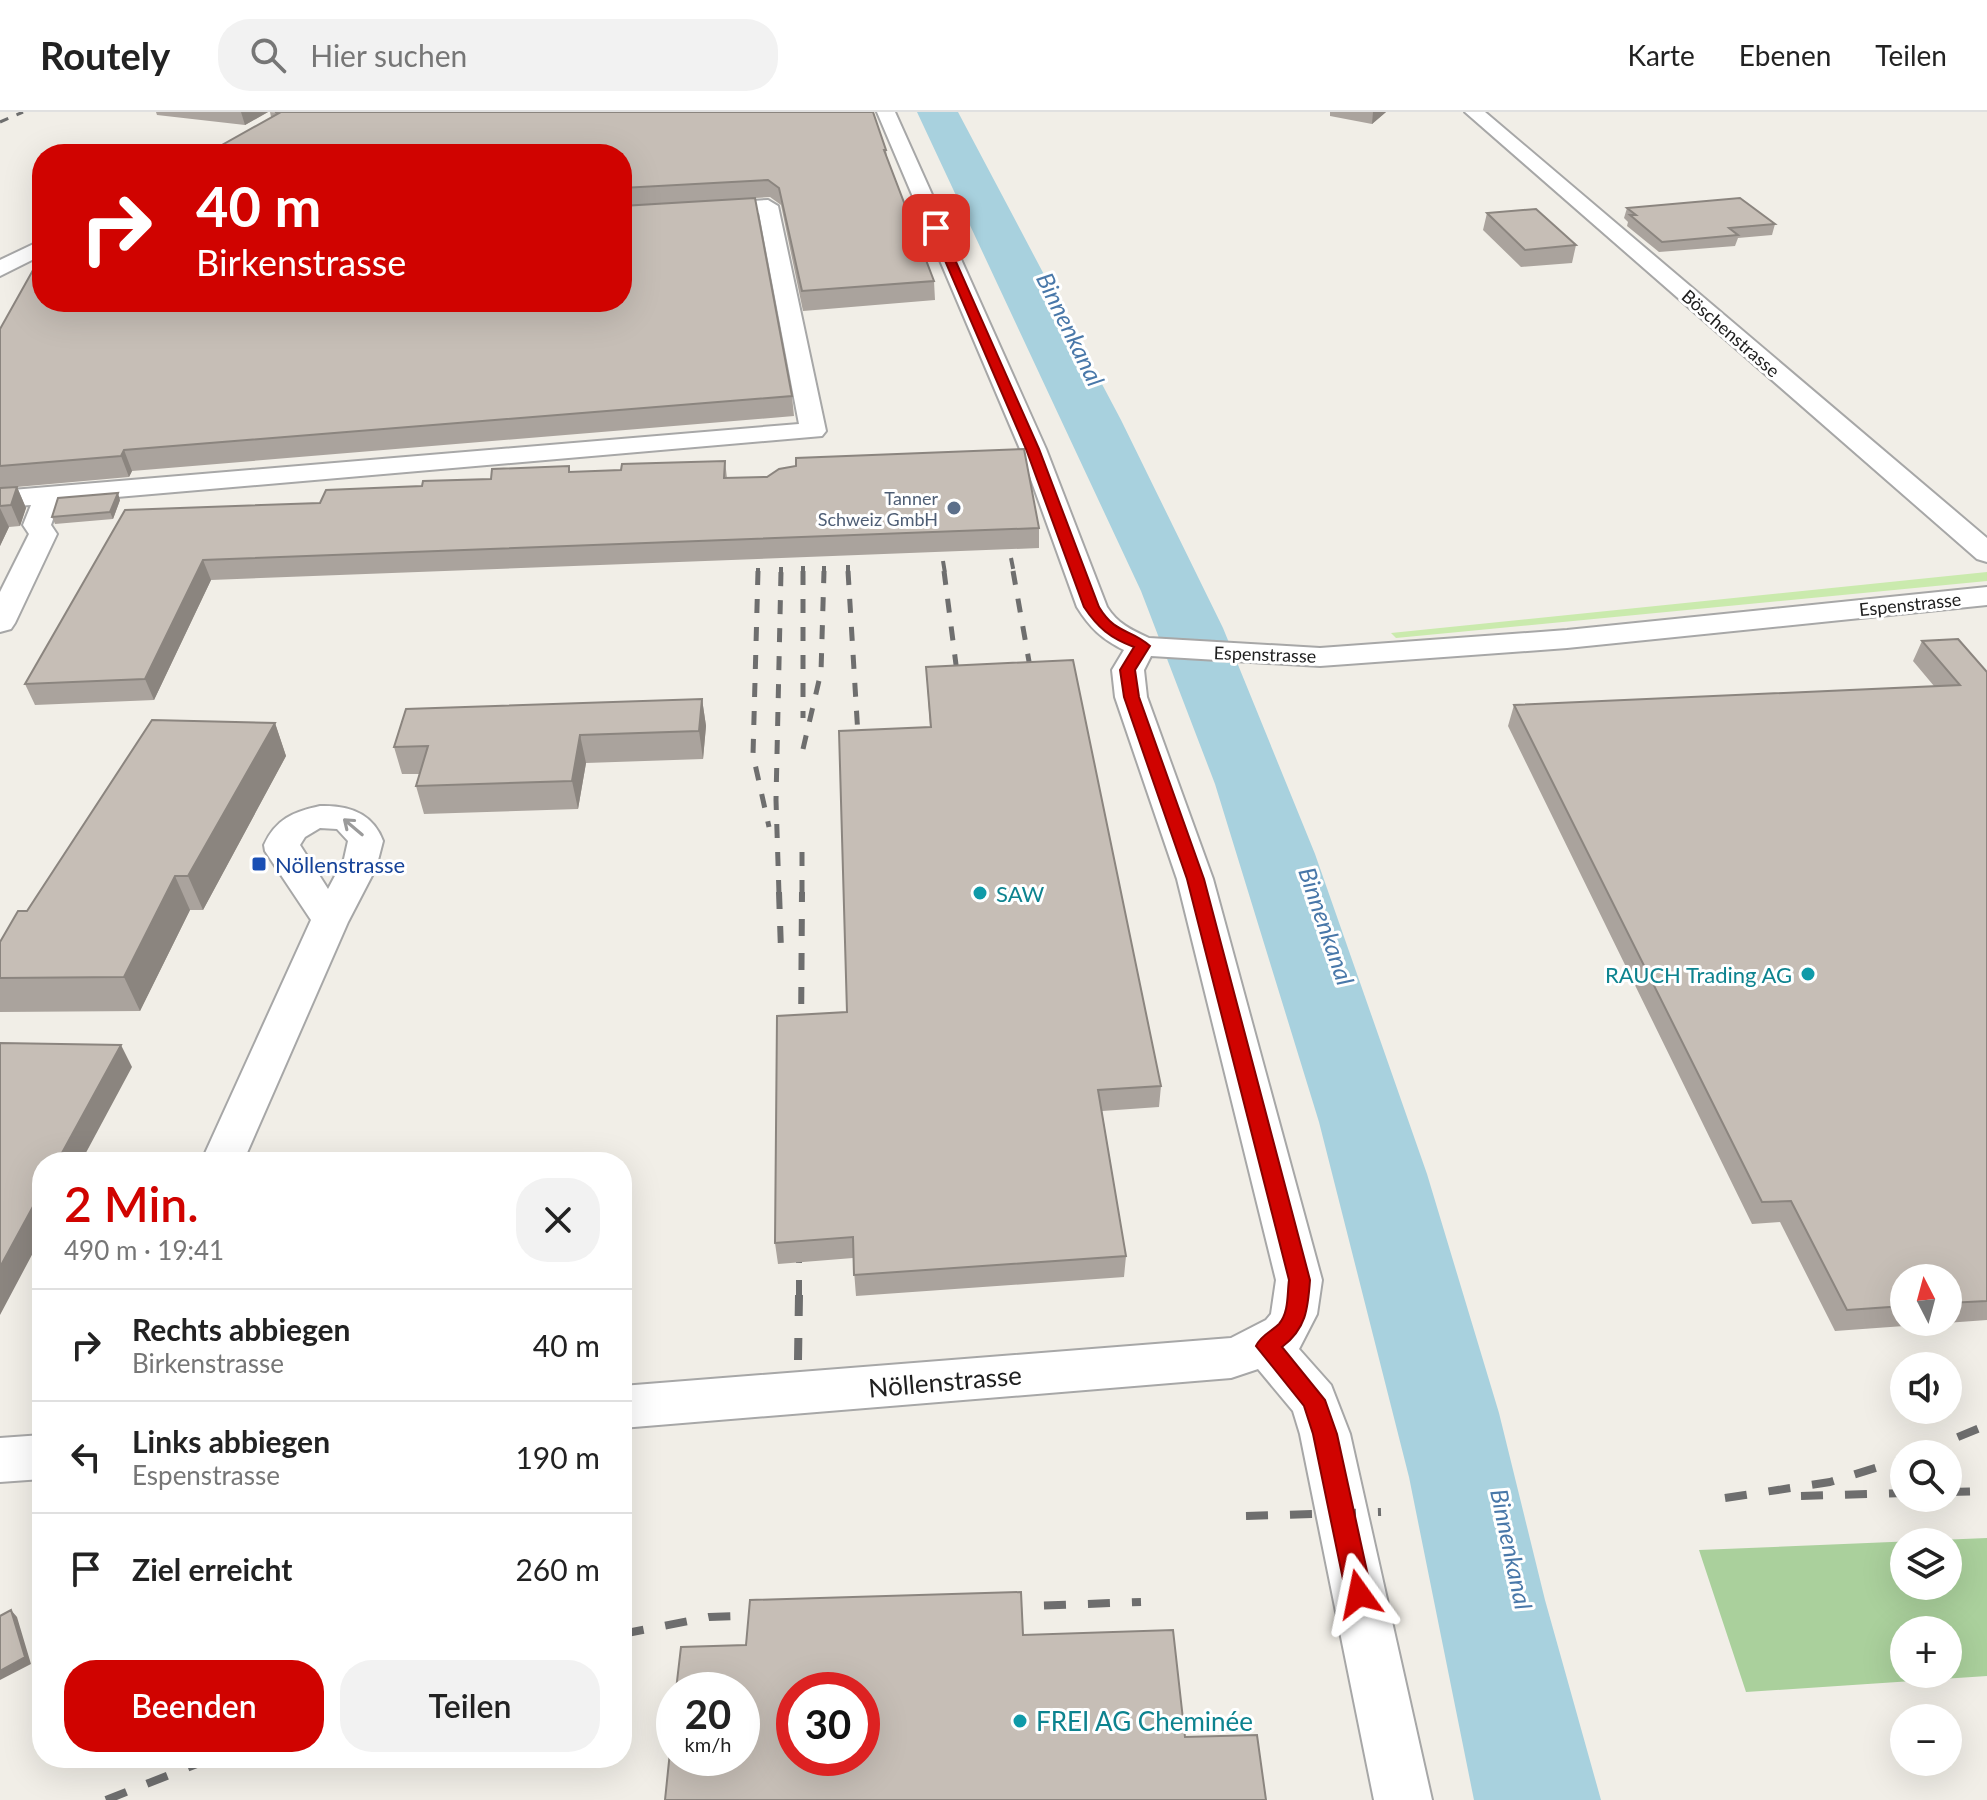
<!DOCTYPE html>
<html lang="de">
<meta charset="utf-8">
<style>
body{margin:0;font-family:Lato,sans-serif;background:#f2f2f2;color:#222;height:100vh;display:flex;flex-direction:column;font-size:30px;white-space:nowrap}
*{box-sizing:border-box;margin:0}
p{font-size:26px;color:#767676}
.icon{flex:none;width:44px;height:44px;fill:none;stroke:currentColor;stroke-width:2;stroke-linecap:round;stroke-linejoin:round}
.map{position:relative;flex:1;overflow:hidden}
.details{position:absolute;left:32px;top:1040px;width:600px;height:616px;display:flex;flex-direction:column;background:#fff;border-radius:32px;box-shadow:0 8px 32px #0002}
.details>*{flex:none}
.banner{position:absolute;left:32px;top:32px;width:600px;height:168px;border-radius:32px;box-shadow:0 8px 32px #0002;background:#d00300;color:#fff;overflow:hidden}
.needle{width:52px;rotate:354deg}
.tools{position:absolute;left:1890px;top:1152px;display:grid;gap:16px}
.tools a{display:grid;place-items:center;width:72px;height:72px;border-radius:50%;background:#fff;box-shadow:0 8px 32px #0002;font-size:40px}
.speed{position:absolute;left:656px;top:1560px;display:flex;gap:16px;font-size:40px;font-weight:700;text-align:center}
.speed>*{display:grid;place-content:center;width:104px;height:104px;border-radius:50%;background:#fff;box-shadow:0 8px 32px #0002;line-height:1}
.speed small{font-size:20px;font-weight:400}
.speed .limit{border:12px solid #d22;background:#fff;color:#111}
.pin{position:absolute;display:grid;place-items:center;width:68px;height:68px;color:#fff;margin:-34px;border-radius:16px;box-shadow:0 4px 12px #0006}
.me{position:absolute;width:88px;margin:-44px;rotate:348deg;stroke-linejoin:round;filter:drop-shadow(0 0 6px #0008)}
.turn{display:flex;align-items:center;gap:28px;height:168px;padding:0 32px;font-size:36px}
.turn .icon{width:104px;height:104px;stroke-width:2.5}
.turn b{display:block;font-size:56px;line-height:68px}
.round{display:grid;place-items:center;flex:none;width:84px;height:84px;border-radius:32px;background:#f2f2f2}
.summary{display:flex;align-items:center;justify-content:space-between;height:136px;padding:0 32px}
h1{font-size:48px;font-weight:600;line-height:60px;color:#d00300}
.primary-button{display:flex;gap:16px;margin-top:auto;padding:16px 32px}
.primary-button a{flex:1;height:92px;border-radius:32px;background:#d00300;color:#fff;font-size:32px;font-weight:600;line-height:92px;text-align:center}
.primary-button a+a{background:#f2f2f2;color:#222}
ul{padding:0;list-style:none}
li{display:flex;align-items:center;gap:24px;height:112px;padding:0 32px;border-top:2px solid #e0e0e0}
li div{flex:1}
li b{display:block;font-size:30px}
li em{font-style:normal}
header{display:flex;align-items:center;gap:48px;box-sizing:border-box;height:112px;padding:0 40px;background:#fff;border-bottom:2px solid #e0e0e0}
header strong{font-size:38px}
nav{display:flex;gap:44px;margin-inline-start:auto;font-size:28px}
.search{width:560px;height:72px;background:#f2f2f2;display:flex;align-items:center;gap:20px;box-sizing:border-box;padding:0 28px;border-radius:32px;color:#767676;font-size:30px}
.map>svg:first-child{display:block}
.grass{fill:#caeaad}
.forest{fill:#aad09c;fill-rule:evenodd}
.water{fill:#a8d1de}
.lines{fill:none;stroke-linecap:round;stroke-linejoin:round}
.minor-casing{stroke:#a7a7a7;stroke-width:4}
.minor{fill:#fff;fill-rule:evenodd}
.rail-far4{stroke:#6e6e6e;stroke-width:3;stroke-dasharray:9 9;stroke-linecap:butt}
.rail-far3{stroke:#6e6e6e;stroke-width:4;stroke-dasharray:11 11;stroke-linecap:butt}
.rail-far2{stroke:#6e6e6e;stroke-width:5;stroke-dasharray:14 14;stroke-linecap:butt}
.rail-far1{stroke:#6e6e6e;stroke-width:6;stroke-dasharray:17 17;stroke-linecap:butt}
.rail{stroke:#6e6e6e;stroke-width:8;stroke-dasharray:22 22;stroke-linecap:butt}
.wall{fill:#aaa39d;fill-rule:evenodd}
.shaded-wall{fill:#8b857f}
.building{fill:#c6beb6;stroke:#8b857f;stroke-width:2;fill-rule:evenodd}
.oneway{stroke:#9b9b9b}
.route{fill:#d00300;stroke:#870200;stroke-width:2}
.service-dot{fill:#5c6f8a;stroke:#fff;stroke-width:3}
.transit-dot{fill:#1a4fb4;stroke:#fff;stroke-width:3}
.culture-dot{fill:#0f9aa8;stroke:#fff;stroke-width:3}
.labels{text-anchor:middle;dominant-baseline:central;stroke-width:6;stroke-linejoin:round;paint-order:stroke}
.far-street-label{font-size:18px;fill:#202020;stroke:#fff}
.far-service-label{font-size:18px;fill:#4e5e75;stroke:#fff;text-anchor:end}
.transit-label{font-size:22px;fill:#164399;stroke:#fff;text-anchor:start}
.culture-label{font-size:22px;fill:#0d838f;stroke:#fff;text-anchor:start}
.water-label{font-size:24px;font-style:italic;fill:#4978a9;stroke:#fff}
.near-street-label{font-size:26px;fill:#202020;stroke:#fff}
.near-culture-label{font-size:26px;fill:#0d838f;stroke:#fff;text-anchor:start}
</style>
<header>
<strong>Routely</strong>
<div class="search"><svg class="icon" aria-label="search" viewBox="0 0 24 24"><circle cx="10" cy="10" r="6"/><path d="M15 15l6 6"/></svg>Hier suchen</div>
<nav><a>Karte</a><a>Ebenen</a><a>Teilen</a></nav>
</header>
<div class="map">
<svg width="1987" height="1688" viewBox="0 0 1987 1688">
<rect width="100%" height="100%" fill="#f1eee7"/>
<path class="grass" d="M1987 460V469L1396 526 1391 521Z"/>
<path class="forest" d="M1987 1426V1564L1746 1580 1699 1438ZM1904 1430H1948V1474H1904ZM1948 1518V1562H1904V1518Z"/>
<path class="water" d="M917 0H958L1121 308 1223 516 1315 742 1427 1062 1499 1301 1545 1488 1601 1688H1474L1409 1365 1319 1010 1215 672 1141 479Z"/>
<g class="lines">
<g class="minor-casing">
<path id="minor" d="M877 0H895L1046 337 1107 495C1117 511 1131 518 1149 526L1320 536 1567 518 1987 475V493L1567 536 1320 554 1151 544 1144 558 1147 585 1213 767 1322 1168 1317 1202 1299 1237 1331 1273 1350 1322 1432 1688H1374L1300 1322 1293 1299 1258 1257 1231 1266 622 1316V1274L1231 1226 1266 1208 1271 1202 1276 1168 1177 767 1115 585 1112 558 1124 538C1102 527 1090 516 1077 495L1020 337Z
M1465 0H1485L1987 426V450L1977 447Z
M768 88 778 94 826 319 822 324 59 390 51 413 57 422 15 511 11 517 0 520V480L29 422 23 413 31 393 0 395V379L799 312 759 101 622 109V97Z
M42 128V143L0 164V148Z
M320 694C348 693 373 701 383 729L376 756 348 810 243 1050H201L311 808 265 739 264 733C276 707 293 700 320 694ZM320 716 337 717 348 729 344 747 328 777 300 733 305 725Z
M42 1323V1367L0 1370V1326Z"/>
</g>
<use href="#minor" class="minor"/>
<path class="rail-far4" d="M0 10 23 0"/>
<path class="rail-far3" d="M1011 446 1014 461
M943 449 945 461
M848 453V461
M803 454V461
M824 454V461
M758 461V456
M781 461V455"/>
<path class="rail-far2" d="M758 459 753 643 769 715
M803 459V606
M848 459 859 640
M944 459 959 576
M1013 459 1033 572
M803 637 821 560 824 459
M779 782 776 688 781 459
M802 782V738"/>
<path class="rail-far1" d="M779 780 781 838
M801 926 802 780
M799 1185V1130"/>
<path class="rail" d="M798 1248 799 1183
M1917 1342 1987 1313
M1948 1380 1987 1379
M1801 1384 1904 1381
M1725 1386 1830 1370 1904 1347
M1246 1404 1381 1400
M1000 1495 1141 1490
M622 1522 709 1505 772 1503
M106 1688 212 1646"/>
</g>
<path class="wall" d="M156 0H268L245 13 157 3Z
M270 0 886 38 887 45 934 169 935 188 803 199 781 93 770 85 755 86 792 284 794 304 132 359 129 365 5 376 17 375 26 396 20 414 9 415 0 434V217L622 190V42L271 5Z
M1330 0H1386L1372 12 1330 4Z
M1627 96 1775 112 1772 123 1738 126 1735 134 1659 140 1627 114 1628 110 1624 106Z
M1487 101 1576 133 1572 151 1521 155 1483 118Z
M725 349 727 366 1039 416V436L211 468 154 588 35 593 25 572 125 398 320 391 422 374 491 367 569 354 570 360 621 358Z
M120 388 113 407 55 412 52 405Z
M1922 529 1987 560V1208L1835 1219 1780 1110 1752 1112 1508 614 1514 593 1934 574 1913 549ZM1904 1166H1948V1210H1904Z
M926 555 1161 974 1159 995 1102 999 1126 1144 1124 1165 856 1184 853 1146 778 1152 775 1131 847 900 930 615Z
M702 587 706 614 703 647 586 651 578 697 424 702 416 674 420 662H402L394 635Z
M275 611 286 644 203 798H190L140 899 0 900V830L27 799Z"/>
<path class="shaded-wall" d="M241 0H268L245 13Z
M1373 0H1386L1372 12Z
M124 338 132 359 129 365 121 344Z
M17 375 26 396 20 414 11 393Z
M118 381 120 388 113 407 110 400Z
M0 396 9 415 0 434Z
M203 448 211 468 154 588 145 567Z
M702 587 706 614 703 647 699 619Z
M275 611 286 644 203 798 188 764Z
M580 623 586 651 578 697 572 669Z
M175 764 190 798 140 899 124 865Z
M121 933 132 955 81 1050H57Z
M42 1078V1124L0 1203V1155Z
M11 1498 17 1505 31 1552 0 1568V1559Z"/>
<path class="building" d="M275 0H873L886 38H884L934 169 802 179 779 76 768 68 622 76V42H206L279 1Z
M755 86 792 284 124 338 121 344 0 354V217L42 142V190H622V94Z
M1740 86 1775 112 1729 116 1738 123 1662 130 1630 103H1636L1627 96Z
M1536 97 1576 133 1525 138 1487 101Z
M1024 337 1039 416 203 448 145 567 25 572 125 398 320 391 326 378 422 374 423 369 491 367 492 357 569 354V360L621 358 622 352 725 349 724 366 767 365 779 357 796 354V346Z
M17 375 11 393 0 394V376Z
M118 381 110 400 52 405 58 386Z
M1958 527 1987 560V1189L1948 1191V1166H1904V1194L1847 1198 1791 1089 1762 1090 1514 593 1960 573 1922 529Z
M1073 548 1161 974 1098 978 1126 1144 854 1163 853 1125 775 1131 777 904 847 900 839 619 931 615 926 555Z
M702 587 699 619 580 623 572 669 416 674 428 634 394 635 406 597Z
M152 608 275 611 188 764H175L124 865 0 866V830L18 799H27Z
M0 931 121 933 57 1050H42V1078L0 1155Z
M1021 1480 1023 1523 1173 1518 1185 1625 1257 1623 1266 1688H665L674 1601V1646H742V1578H676L681 1535 746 1533 750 1488ZM794 1578H862V1646H794Z
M11 1498 25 1545 0 1559V1504Z"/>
<defs><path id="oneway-shaft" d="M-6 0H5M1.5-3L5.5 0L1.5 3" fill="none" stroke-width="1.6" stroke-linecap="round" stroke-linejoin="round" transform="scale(2)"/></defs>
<use class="oneway" href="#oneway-shaft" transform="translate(353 715) rotate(-140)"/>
<path class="route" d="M936 113 941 116 1039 337 1099 495C1116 523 1130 516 1150 534L1135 558 1139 585 1204 767 1310 1168C1308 1197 1306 1217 1282 1235L1325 1288 1337 1322 1372 1482 1368 1491 1359 1494 1350 1491 1346 1482 1313 1322 1304 1294 1256 1234C1261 1223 1271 1220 1279 1212 1289 1200 1287 1183 1289 1168L1187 767 1124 585 1120 558 1134 535C1110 526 1098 516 1084 495L1026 337 931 116Z"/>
<circle class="service-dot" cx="954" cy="396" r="8"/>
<rect class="transit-dot" x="251" y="744" width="16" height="16" rx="4"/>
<g class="culture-dot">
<circle cx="980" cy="781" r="8"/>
<circle cx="1808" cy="862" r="8"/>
<circle cx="1020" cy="1609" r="8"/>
</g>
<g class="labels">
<g class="far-street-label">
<text transform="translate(1731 221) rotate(41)">Böschenstrasse</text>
<text transform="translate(1910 492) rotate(-6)">Espenstrasse</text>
<text transform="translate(1265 542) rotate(2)">Espenstrasse</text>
</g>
<g class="far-service-label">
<text x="938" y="386">Tanner<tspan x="938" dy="21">Schweiz GmbH</tspan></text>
</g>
<g class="transit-label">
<text x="275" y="752">Nöllenstrasse</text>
</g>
<g class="culture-label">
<text x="996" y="781">SAW</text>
<text x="1792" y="862" text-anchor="end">RAUCH Trading AG</text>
</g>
<g class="water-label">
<text transform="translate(1071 217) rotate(64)">Binnenkanal</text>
<text transform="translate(1327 814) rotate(71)">Binnenkanal</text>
<text transform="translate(1512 1437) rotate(78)">Binnenkanal</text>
</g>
<g class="near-street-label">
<text transform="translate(945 1269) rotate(-5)">Nöllenstrasse</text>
</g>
<g class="near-culture-label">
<text x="1036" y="1609">FREI AG Cheminée</text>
</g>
</g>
</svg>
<div class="tools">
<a><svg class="needle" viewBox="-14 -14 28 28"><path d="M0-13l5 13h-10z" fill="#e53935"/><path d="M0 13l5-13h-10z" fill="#767676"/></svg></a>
<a><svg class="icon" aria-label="sound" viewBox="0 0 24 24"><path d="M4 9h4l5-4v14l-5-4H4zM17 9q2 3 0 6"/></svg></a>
<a><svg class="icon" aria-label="search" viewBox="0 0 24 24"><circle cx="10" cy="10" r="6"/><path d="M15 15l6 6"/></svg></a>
<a><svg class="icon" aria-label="layers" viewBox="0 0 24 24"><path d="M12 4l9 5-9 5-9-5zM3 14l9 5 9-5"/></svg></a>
<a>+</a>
<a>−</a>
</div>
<div class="speed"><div>20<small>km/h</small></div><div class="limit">30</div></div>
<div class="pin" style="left:936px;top:116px;background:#d93025"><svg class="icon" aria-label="arrive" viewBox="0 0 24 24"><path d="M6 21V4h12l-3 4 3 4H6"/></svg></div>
<svg class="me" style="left:1359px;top:1482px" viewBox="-20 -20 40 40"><path d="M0-17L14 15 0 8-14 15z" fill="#d00300" stroke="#fff" stroke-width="4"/></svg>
<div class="banner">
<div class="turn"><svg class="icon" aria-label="right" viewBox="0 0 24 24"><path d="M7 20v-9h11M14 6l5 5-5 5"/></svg><div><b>40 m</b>Birkenstrasse</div></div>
</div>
<section class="details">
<div class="summary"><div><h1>2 Min.</h1><p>490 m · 19:41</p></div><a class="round"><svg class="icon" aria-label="close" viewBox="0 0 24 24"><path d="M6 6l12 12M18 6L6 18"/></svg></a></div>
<ul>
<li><svg class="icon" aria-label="right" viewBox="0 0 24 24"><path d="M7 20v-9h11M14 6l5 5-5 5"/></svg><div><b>Rechts abbiegen</b><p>Birkenstrasse</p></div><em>40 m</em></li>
<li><svg class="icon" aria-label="left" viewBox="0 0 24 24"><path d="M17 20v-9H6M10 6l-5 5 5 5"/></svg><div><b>Links abbiegen</b><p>Espenstrasse</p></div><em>190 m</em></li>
<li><svg class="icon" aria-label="arrive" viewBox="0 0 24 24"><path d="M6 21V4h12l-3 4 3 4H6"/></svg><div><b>Ziel erreicht</b></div><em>260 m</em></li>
</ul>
<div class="primary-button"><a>Beenden</a><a>Teilen</a></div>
</section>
</div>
